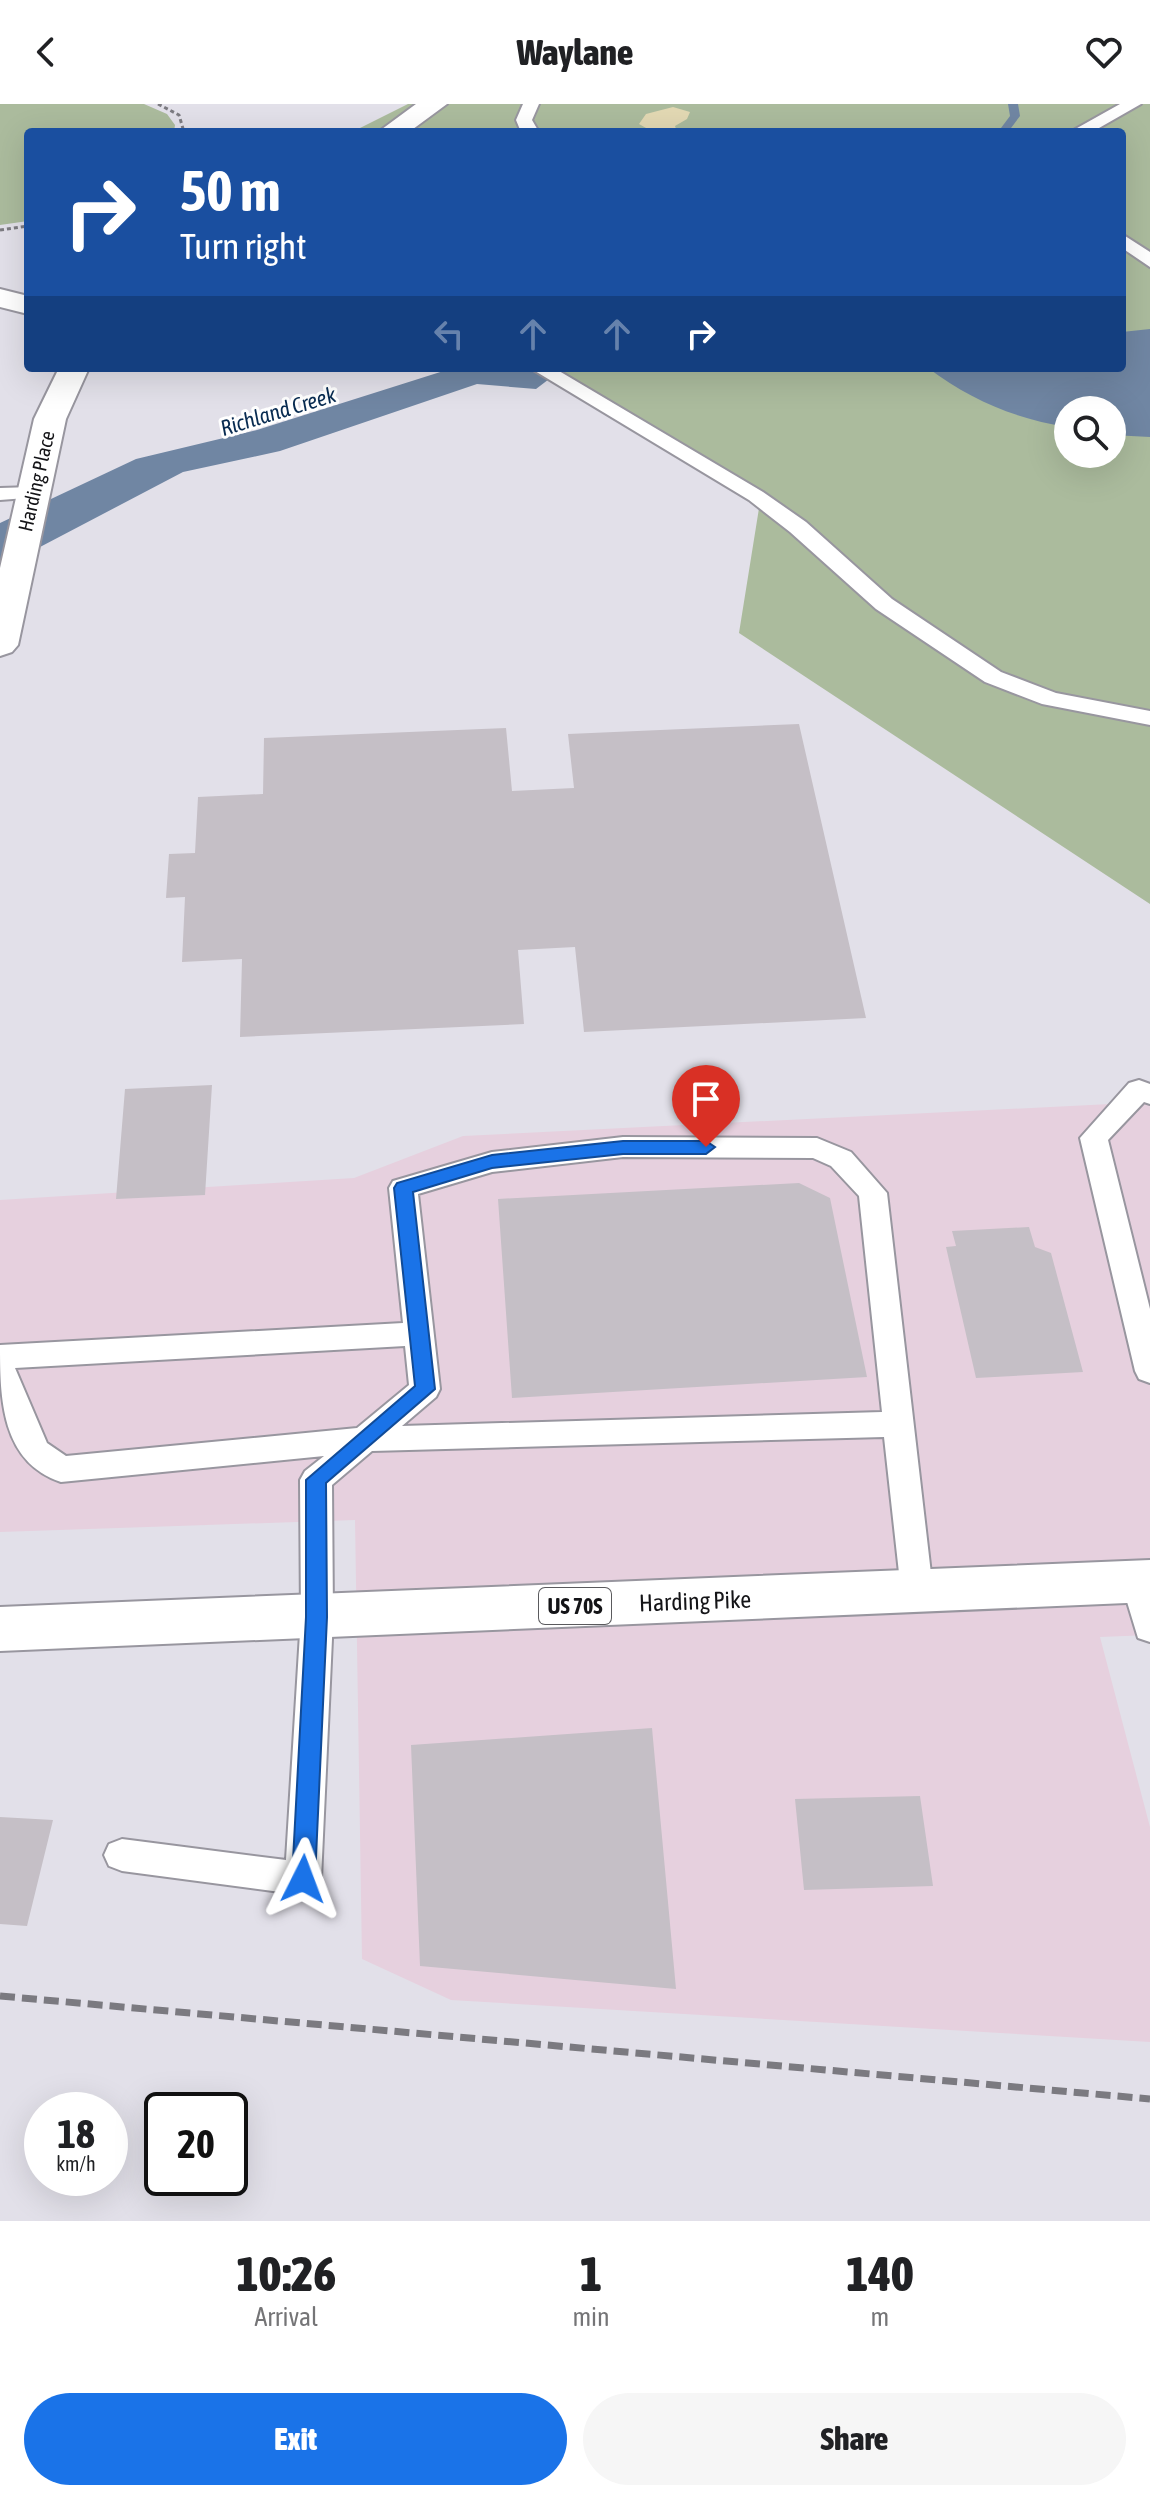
<!DOCTYPE html>
<style>
body{margin:0;font-family:"Asap Condensed",sans-serif;background:#f6f6f6;color:#202124;height:100vh;display:flex;flex-direction:column;font-size:30px;white-space:nowrap}
*{box-sizing:border-box;margin:0}
p{font-size:26px;color:#757577}
.icon{flex:none;width:44px;height:44px;fill:none;stroke:currentColor;stroke-width:2;stroke-linecap:round;stroke-linejoin:round}
.map{position:relative;height:2117px;overflow:hidden}
.side{display:flex;flex-direction:column;background:#fff;flex:1}
.side>*{flex:none}
.guide{position:absolute;left:24px;top:24px;width:1102px;height:244px;border-radius:8px;box-shadow:0 8px 32px #0002;background:#1a4fa0;color:#fff;overflow:hidden}
.fabs{position:absolute;left:1054px;top:292px;display:grid;gap:16px}
.fabs a{display:grid;place-items:center;width:72px;height:72px;border-radius:50%;background:#fff;box-shadow:0 8px 32px #0002;font-size:40px}
.speed{position:absolute;left:24px;top:1988px;display:flex;gap:16px;font-size:40px;font-weight:700;text-align:center}
.speed>*{display:grid;place-content:center;width:104px;height:104px;border-radius:50%;background:#fff;box-shadow:0 8px 32px #0002;line-height:1}
.speed small{font-size:20px;font-weight:400}
.speed .limit{border:4px solid #111;border-radius:12px;background:#fff;color:#111}
.pin{position:absolute;display:grid;place-items:center;width:68px;height:68px;color:#fff;margin:-82px -34px;border-radius:50% 50% 50% 0;rotate:-45deg;box-shadow:0 0 8px #0007}
.pin .icon{rotate:45deg}
.me{position:absolute;width:88px;margin:-44px;rotate:3deg;stroke-linejoin:round;filter:drop-shadow(0 0 6px #0008)}
.turn{display:flex;align-items:center;gap:28px;height:168px;padding:0 24px;font-size:36px}
.turn .icon{width:104px;height:104px;stroke-width:2.5}
.turn b{display:block;font-size:56px;line-height:68px}
.lanes{display:flex;align-items:center;height:76px;padding:0 24px;background:#0003;justify-content:center;gap:40px;direction:ltr}
.lanes .off{opacity:.35}
.eta{display:flex;justify-content:space-evenly;align-items:center;height:136px;text-align:center}
.eta b{font-size:48px;font-weight:800;line-height:56px}
.cta{display:flex;gap:16px;margin-top:auto;padding:16px 24px}
.cta a{flex:1;height:92px;border-radius:48px;background:#1a73e8;color:#fff;font-size:32px;font-weight:800;line-height:92px;text-align:center}
.cta a+a{background:#f6f6f6;color:#202124}
header{display:flex;justify-content:space-between;align-items:center;height:104px;padding:0 24px;background:#fff;font-size:36px;font-weight:800}
.map>svg:first-child{display:block}
.commercial{fill:#e6d0de}
.green{fill:#abbb9d;fill-rule:evenodd}
.sand{fill:#e2d8b3}
.water{fill:#7086a3}
.lines{fill:none;stroke-linecap:round;stroke-linejoin:round}
.stream{fill:#7086a3;fill-rule:evenodd}
.building{fill:#c5bfc6}
.service-casing{stroke:#98969f;stroke-width:4}
.minor-casing{stroke:#98969f;stroke-width:4}
.secondary-casing{stroke:#98969f;stroke-width:4}
.primary-casing{stroke:#98969f;stroke-width:4}
.path{stroke:#7c7b81;stroke-width:3;stroke-dasharray:4 3;stroke-linecap:butt}
.service{fill:#fff;fill-rule:evenodd}
.minor{fill:#fff;fill-rule:evenodd}
.secondary{fill:#fff;fill-rule:evenodd}
.primary{fill:#fff;fill-rule:evenodd}
.rail{stroke:#7b7a80;stroke-width:7;stroke-dasharray:15 7;stroke-linecap:butt}
.route{fill:#1a73e8;stroke:#114b97;stroke-width:2}
.labels{text-anchor:middle;dominant-baseline:central;stroke-width:6;stroke-linejoin:round;paint-order:stroke}
.far-street-label{font-size:20px;fill:#141417;stroke:#fff}
.far-water-label{font-size:22px;font-style:italic;fill:#082b51;stroke:#fff}
.shield{fill:#fff;stroke:#5a5a5d;stroke-width:2}
.shield-label{font-size:22px;font-weight:bold;fill:#141417}
.street-label{font-size:24px;fill:#141417;stroke:#fff}
</style>
<header><svg class="icon" aria-label="back" viewBox="0 0 24 24"><path d="M15 5l-7 7 7 7"/></svg>Waylane<svg class="icon" aria-label="heart" viewBox="0 0 24 24"><path d="M12 20l-8-8c-3-5 5-10 8-4 3-6 11-1 8 4z"/></svg></header>
<div class="map">
<svg width="1150" height="2117" viewBox="0 0 1150 2117">
<rect width="100%" height="100%" fill="#e2e0e9"/>
<path class="commercial" d="M1150 998V1531L1100 1533 1150 1723V1938L451 1896 362 1855 355 1416 0 1428V1096L354 1074 463 1032Z"/>
<path class="green" d="M0 0H144L167 10 175 21 174 28H28V117L0 121Z
M408 0H1150V800L739 529 760 398 531 264H1122V28H352ZM1068 306H1112V350H1068Z"/>
<path class="sand" d="M673 3 690 8 687 15 675 22 677 28H653L639 20 646 10Z"/>
<path class="water" d="M1150 225V333L1112 331V306H1068V323C1015 315 971 296 928 264H1122V228Z
M453 264H593L557 269 536 285 477 280 280 347 183 368 0 464V419L136 355 257 326Z"/>
<g class="lines">
<path class="stream" d="M1008 0H1018L1020 12 1008 28H998L1010 12Z"/>
</g>
<path class="building" d="M799 620 866 914 584 928 575 843 518 846 524 920 240 933 242 855 182 858 185 793 166 794 169 750 195 749 198 693 263 690 264 634 506 624 512 687 574 684 568 630Z
M212 981 205 1091 116 1095 125 985Z
M799 1079 830 1094 867 1273 512 1294 498 1095Z
M1029 1123 1035 1143 1051 1149 1083 1268 976 1274 946 1143 956 1142 952 1127Z
M652 1624 676 1885 420 1862 411 1641Z
M920 1692 933 1782 804 1786 795 1695Z
M0 1713 53 1716 27 1822 0 1820Z"/>
<g class="lines">
<g class="service-casing">
<path id="service" d="M523 0H539L532 16 539 28H521L516 16Z
M1120 0H1141L1092 28H1070Z
M1122 130 1150 148V163L1122 144Z
M530 264H554L763 388 806 418 892 495 1001 568 1056 589 1150 607V621L1042 600 985 578 876 505 790 428 749 396Z
M32 383 42 389 39 393 0 396V384Z
M1139 976 1150 980V1000L1144 998 1108 1036 1150 1205V1279L1139 1275 1135 1267 1080 1034 1129 979Z
M623 1033 817 1034 851 1048 887 1089 933 1487 929 1497 917 1501 905 1497 901 1487 884 1333 372 1347 332 1381 333 1513 321 1775 316 1787 303 1791 122 1767 109 1762 104 1751 109 1740 122 1735 286 1756 301 1513 300 1376 305 1367 324 1352 61 1378C1 1358 0 1294 0 1241L403 1219 389 1084 393 1077 492 1048ZM623 1053 813 1054 831 1062 859 1092 882 1308 402 1322 436 1293 440 1285 418 1090 492 1068ZM405 1242 409 1281 357 1324 66 1352 47 1339 15 1264Z
M1137 1464 1150 1471V1538L1138 1534 1121 1478 1126 1468Z"/>
</g>
<g class="minor-casing">
<path id="minor" d="M0 185 28 192V210L0 203Z"/>
</g>
<g class="secondary-casing">
<path id="secondary" d="M416 0H447L409 28H378Z
M59 264H89L66 315 18 541 12 548 0 552V464L34 315Z"/>
</g>
<g class="primary-casing">
<path id="primary" d="M1150 1456V1498L0 1547V1503Z"/>
</g>
<path class="path" d="M158 0 179 11 184 28
M0 126 28 122"/>
<use href="#service" class="service"/>
<use href="#minor" class="minor"/>
<use href="#secondary" class="secondary"/>
<use href="#primary" class="primary"/>
<path class="rail" d="M0 1892 1150 1995"/>
</g>
<path class="route" d="M623 1037H706L715 1043 706 1050H623L492 1064 413 1088 435 1285 326 1379 327 1513 315 1775 312 1783 303 1786 295 1783 292 1775 306 1513V1376L415 1282 394 1084 397 1079 492 1051Z"/>
<g class="labels">
<g class="far-street-label">
<text transform="translate(36 377) rotate(-77)">Harding Place</text>
</g>
<g class="far-water-label">
<text transform="translate(278 307) rotate(-17)">Richland Creek</text>
</g>
<rect class="shield" x="539" y="1484" width="72" height="36" rx="6"/>
<g class="shield-label">
<text x="575" y="1502">US 70S</text>
</g>
<g class="street-label">
<text transform="translate(695 1497) rotate(-2)">Harding Pike</text>
</g>
</g>
</svg>
<div class="fabs">
<a><svg class="icon" aria-label="search" viewBox="0 0 24 24"><circle cx="10" cy="10" r="6"/><path d="M15 15l6 6"/></svg></a>
</div>
<div class="speed"><div>18<small>km/h</small></div><div class="limit">20</div></div>
<div class="pin" style="left:706px;top:1043px;background:#d93025"><svg class="icon" aria-label="arrive" viewBox="0 0 24 24"><path d="M6 21V4h12l-3 4 3 4H6"/></svg></div>
<svg class="me" style="left:303px;top:1775px" viewBox="-20 -20 40 40"><path d="M0-17L14 15 0 8-14 15z" fill="#1a73e8" stroke="#fff" stroke-width="4"/></svg>
<div class="guide">
<div class="turn"><svg class="icon" aria-label="right" viewBox="0 0 24 24"><path d="M7 20v-9h11M14 6l5 5-5 5"/></svg><div><b>50 m</b>Turn right</div></div>
<div class="lanes"><svg class="icon off" aria-label="left" viewBox="0 0 24 24"><path d="M17 20v-9H6M10 6l-5 5 5 5"/></svg><svg class="icon off" aria-label="ahead" viewBox="0 0 24 24"><path d="M12 20V5M6 11l6-6 6 6"/></svg><svg class="icon off" aria-label="ahead" viewBox="0 0 24 24"><path d="M12 20V5M6 11l6-6 6 6"/></svg><svg class="icon" aria-label="right" viewBox="0 0 24 24"><path d="M7 20v-9h11M14 6l5 5-5 5"/></svg></div>
</div>
</div>
<section class="side">
<div class="eta">
<div><b>10:26</b><p>Arrival</p></div>
<div><b>1</b><p>min</p></div>
<div><b>140</b><p>m</p></div>
</div>
<div class="cta"><a>Exit</a><a>Share</a></div>
</section>
